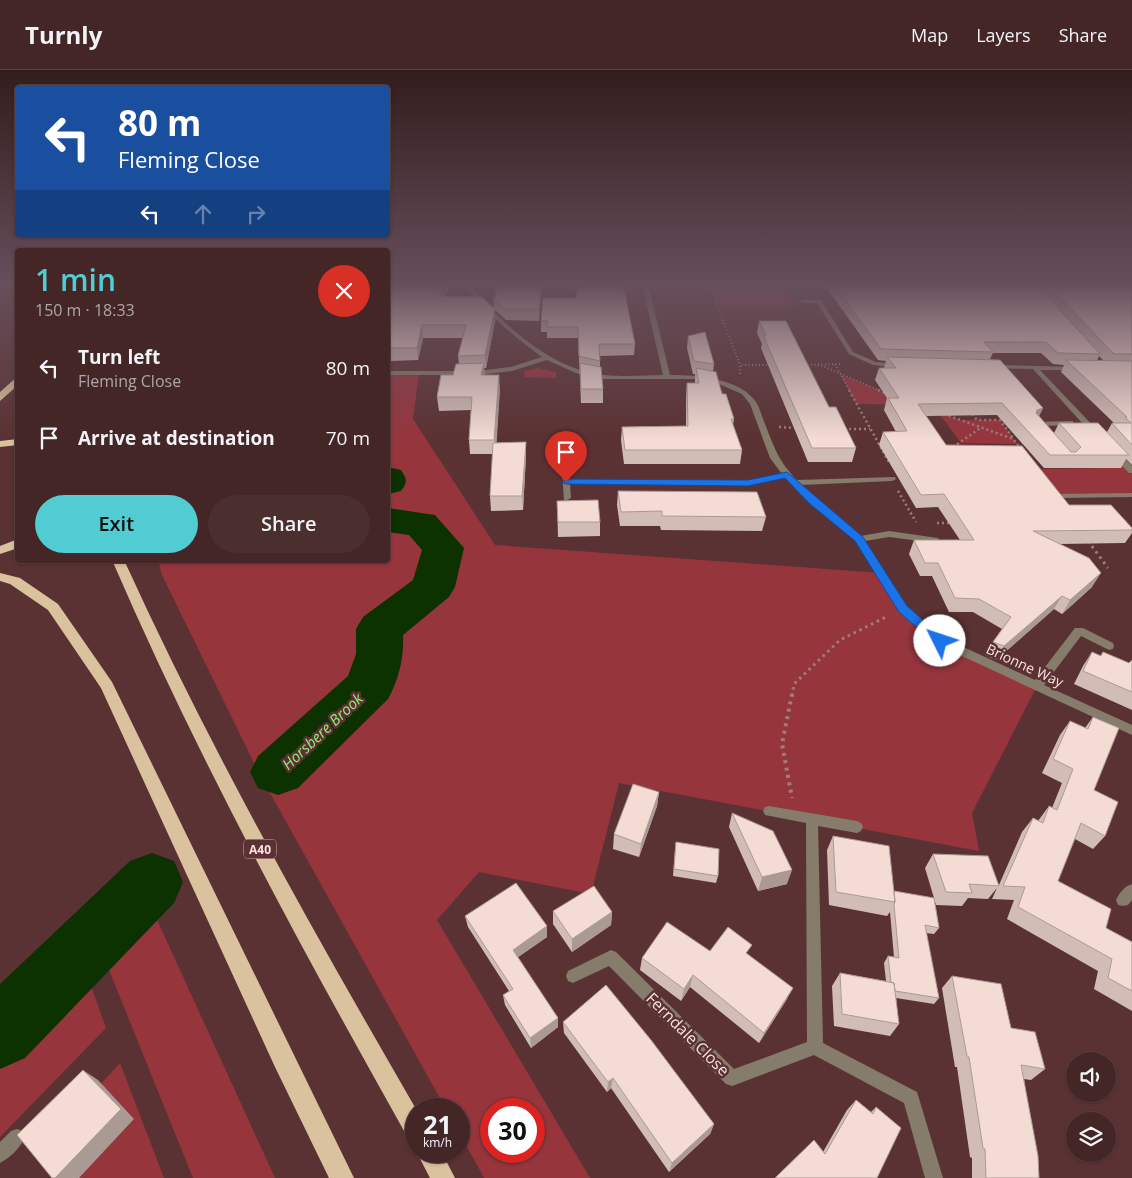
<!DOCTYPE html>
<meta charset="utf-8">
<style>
body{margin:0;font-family:"Open Sans",sans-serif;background:#4b2e2e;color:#f1f3f6;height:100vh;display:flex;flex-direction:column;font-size:19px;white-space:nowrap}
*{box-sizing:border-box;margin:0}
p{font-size:16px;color:#afa5a7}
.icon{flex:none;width:28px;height:28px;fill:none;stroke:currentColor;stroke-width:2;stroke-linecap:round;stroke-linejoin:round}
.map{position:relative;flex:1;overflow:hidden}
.sheet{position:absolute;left:15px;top:178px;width:375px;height:315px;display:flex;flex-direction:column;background:#442626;border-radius:5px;box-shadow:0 1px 4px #0004,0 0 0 1px #5c4343}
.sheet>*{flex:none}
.guide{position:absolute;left:15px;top:15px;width:375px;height:152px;border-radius:5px;box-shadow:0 1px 4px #0004,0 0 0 1px #5c4343;background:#1a4fa0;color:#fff;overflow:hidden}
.fabs{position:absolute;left:1066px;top:982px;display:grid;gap:10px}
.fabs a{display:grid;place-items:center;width:50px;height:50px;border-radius:50%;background:#442626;box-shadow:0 1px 4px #0004,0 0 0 1px #5c4343;font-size:25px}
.speed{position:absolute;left:405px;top:1028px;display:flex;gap:10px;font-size:25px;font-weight:700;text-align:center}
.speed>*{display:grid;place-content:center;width:65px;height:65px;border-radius:50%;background:#442626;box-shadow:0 1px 4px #0004,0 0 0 1px #5c4343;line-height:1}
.speed small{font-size:12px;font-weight:400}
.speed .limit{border:8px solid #d22;background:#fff;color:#111}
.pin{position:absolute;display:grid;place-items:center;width:42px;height:42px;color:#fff;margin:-51px -21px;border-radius:50% 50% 50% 0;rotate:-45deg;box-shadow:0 0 5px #0007}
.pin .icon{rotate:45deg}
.me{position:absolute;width:55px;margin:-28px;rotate:311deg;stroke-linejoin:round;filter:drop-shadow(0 0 4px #0008)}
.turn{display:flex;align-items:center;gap:18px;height:105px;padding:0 20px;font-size:22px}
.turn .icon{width:65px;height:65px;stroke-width:2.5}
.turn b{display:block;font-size:35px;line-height:42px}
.lanes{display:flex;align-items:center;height:48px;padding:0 20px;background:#0003;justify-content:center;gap:25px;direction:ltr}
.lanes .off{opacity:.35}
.round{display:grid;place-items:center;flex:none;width:52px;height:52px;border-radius:26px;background:#4b2e2e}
.overview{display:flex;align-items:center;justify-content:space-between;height:85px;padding:0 20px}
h1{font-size:30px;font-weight:600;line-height:38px;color:#51ccd2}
.cta{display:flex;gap:10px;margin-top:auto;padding:10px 20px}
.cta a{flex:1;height:58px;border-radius:30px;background:#51ccd2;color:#111;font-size:20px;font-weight:600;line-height:58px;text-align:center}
.cta a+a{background:#4b2e2e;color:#f1f3f6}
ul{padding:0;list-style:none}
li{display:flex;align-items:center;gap:15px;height:70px;padding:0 20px}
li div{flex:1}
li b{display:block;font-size:19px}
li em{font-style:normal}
header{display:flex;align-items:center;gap:30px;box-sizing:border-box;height:70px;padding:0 25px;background:#442626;border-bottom:1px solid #5c4343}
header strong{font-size:24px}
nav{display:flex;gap:28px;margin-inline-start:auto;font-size:18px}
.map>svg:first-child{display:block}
.green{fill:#97353d;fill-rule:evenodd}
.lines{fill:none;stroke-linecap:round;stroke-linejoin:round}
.river{fill:#0c3201;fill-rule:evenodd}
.path-far3{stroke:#a07d7d;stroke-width:2;stroke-dasharray:1 2.5;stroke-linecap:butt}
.path-far2{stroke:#a07d7d;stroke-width:2.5;stroke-dasharray:2 3;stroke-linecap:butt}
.path-far1{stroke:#a07d7d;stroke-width:3;stroke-dasharray:2.5 4;stroke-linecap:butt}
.path{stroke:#a07d7d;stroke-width:4;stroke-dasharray:3 4.5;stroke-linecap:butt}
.service{fill:#867c6c;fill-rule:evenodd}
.minor{fill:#867c6c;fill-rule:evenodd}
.trunk{fill:#dac29e;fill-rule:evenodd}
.wall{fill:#d2bdb6;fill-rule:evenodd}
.shaded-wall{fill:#ab9a94}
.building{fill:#f4dcd4;stroke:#ab9a94}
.route{fill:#1a73e8;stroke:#114b97}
.labels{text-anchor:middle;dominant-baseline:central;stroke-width:5;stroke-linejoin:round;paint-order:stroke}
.shield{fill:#5b3233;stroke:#caabab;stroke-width:1}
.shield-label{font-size:12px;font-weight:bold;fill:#fadfde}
.street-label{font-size:14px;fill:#fadfde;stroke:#5b3233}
.water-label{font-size:15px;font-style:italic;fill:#93ef7b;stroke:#5b3233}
.near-street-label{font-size:16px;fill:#fadfde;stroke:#5b3233}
</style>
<header>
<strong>Turnly</strong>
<nav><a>Map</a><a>Layers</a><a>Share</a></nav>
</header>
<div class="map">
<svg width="1132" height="1108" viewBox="0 0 1132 1108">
<rect width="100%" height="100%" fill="#5b3233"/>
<path class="green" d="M712 221H787L794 236 717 235Z
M538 298 556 302V308L524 307V301Z
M388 303H419L413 349 495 475 881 503 903 539 940 571 1037 616 972 743 979 781 619 713 591 824 479 802 437 850 590 1108H484L459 1062V1039H446L259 703 162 505 158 490H388ZM491 1039H534V1081H491Z
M840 304 917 335 856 334Z
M938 342 961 350H1000L1018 374 961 373Z
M1066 353 1132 401V425L1055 426 1035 399 1107 398Z
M153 841 275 1108H193L103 885Z
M80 885 106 958 0 1067V957Z
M120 993 164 1108H79L134 1049 101 1014Z"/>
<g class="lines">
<path class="river" d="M388 397 401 400C407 409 408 412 401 421L388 424Z
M388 438 435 445 464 478 455 517 449 527 403 565C404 588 399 609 388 629L298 718 278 725 258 718 250 702 258 686 348 606 356 584V559L363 547 413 510 422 480 409 465 388 462Z
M152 783 174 791 183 812 174 833 25 988 0 999V914L130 791Z"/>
<path class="path-far3" d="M709 214 740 295
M712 221H792
M818 294 881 321
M835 294 850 321
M804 295 842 294
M740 304V295H772"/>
<path class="path-far2" d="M849 320 890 394
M878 320 887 324
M944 344 1013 369 1021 379
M972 344 977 350H1000L1013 368
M779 357 797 358
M844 359H870
M953 377 982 357
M898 421 916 452
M937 453H951"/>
<path class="path-far1" d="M1088 471 1108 498
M792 626 794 614 840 570 888 546"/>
<path class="path" d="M792 624 782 674 792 728"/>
<path class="service" d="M1070 351H1073V355L1042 356V359H1039L1032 354 1036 352Z"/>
<path class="minor" d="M464 214H470C496 248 538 287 580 300 606 309 636 305 663 305L642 214H648L670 305C696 305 740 308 756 332 760 338 762 347 765 354 774 377 779 392 797 410L895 407 896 409 892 411 801 415 815 429 861 466 889 461 938 468 939 470 935 473 889 467 865 471 906 537 944 568 1035 610 1075 558H1083L1113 573 1114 576 1113 579 1109 580 1081 566 1044 615 1132 655V665L936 574 900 541 856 471 809 433 785 408 748 415 570 414 571 428 567 430H564L562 401 566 399 570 401V410L748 411 782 404 770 388 750 334 742 324 719 314 696 309H604L576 303 547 290 512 301 478 305H388V301H478L511 297 542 287C513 266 486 243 464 214Z
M801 230H821L853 282 876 292 899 294 902 296 899 298 873 295 849 284 817 233H803L800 231Z
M993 295 1078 297 1079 298 1076 300H1040L1099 362 1098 364H1092L1033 299 991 298 990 297Z
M1112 381H1118L1132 396V403H1129L1112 385Z
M1132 423V427L1055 428 1051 426 1055 424Z
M769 736 857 751 861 753 863 757 861 761 857 763 818 756 823 973 917 1022 943 1108H925L904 1033 814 985 732 1016 726 1014 609 896 573 913 568 911 566 906 568 901 611 880 616 882 734 999 807 972 806 753 765 745 763 741 765 737Z
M1132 814V830L1128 835 1123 836 1118 835 1116 830C1119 823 1125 816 1132 814Z
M17 1059 23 1061 25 1067C21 1077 10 1088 0 1093V1072L11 1061Z"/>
<path class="trunk" d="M18 306V315L0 331V322Z
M18 369V375L0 377V371Z
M18 469V478L0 484V476Z
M112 490H124C210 679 312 859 416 1039V1071L408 1068C302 879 198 689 112 490Z
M0 503 20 508 58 534 112 612 354 1108H329L275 997 101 618 48 540 10 514 0 511Z
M416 1081H441L455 1108H430Z"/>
</g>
<path class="wall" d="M388 214 445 226 494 238 493 227 542 214 539 251 506 250 495 240V251L486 298H484V305L500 318 496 373 526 372V386L523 440 491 441 490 426 493 384H470L469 370 471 340 439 341 437 327 453 305 459 294 458 286 463 268H423L418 290 390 291V288H388Z
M584 214H623L635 274 634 285 600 286V297L603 319V333H581L578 268H547V262H541V251L576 228V218L584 217Z
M824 214H1132V395L1126 389 1121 398H1044L997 345 926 346 946 375 1069 435 1132 458V463L1125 473 1059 474 1092 517 1062 544 1054 539 996 590 985 585 993 572 1002 559 973 542H949L932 506H920L909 484 914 470H960L938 437 916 438 879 375 883 362H896L884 340 887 328 875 310 879 298H884L886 291 878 290ZM993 283H1041L1053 294 1064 295 1061 302 1114 353H1112L1107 362 1059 353 1054 363 1039 346 1043 338 990 289ZM1099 286 1104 291H1097Z
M759 251 829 337 856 378 852 392H808L761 278 762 274 757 263Z
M688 266 714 294 713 302 734 349 733 355 742 380 740 394H624L621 370 622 357 686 356V326L687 313H695V304H693L687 278Z
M618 421 766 447 762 461 661 460 660 456H620L617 435Z
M557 431 600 452V466L558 467Z
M1092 582 1100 586 1103 582 1129 593 1132 590V640L1074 614 1083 596Z
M1093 647 1094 720 1105 766 1093 779 1075 769 1058 811 1106 858 1132 872V941L1094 919 1098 901 1007 849 1014 830 992 829 997 818 988 829 968 828 962 836 936 835 934 828 939 858 934 864 926 863 939 928 934 934 896 928 899 954 890 966 834 956 832 916 840 903 886 911 884 893 888 886 894 887 890 842 887 846 829 835 827 780 833 766 894 821 934 828 925 798 933 784 999 815 1022 762 1033 748 1038 751 1049 736 1052 738 1062 713 1042 703 1060 665 1070 651 1085 658Z
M659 722 657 736 639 787 613 779 614 764Z
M732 743 787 814 758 821 729 757Z
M676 772 718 806 716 813 673 806 675 779Z
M553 841 612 842 611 855 572 882 553 854Z
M465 846 547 856V867L518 887 558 948V957L531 978 505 935 503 925 509 921 468 857Z
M710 881 748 884 787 929 759 973 690 917 681 931 640 900 642 888Z
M952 906 1011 958 1045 999 1031 1010 1024 1009 1039 1108H972V1088L970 1087 957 997H955L942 918Z
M563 952 714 1054 710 1064 669 1102 611 1018 607 1022 564 963Z
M856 1030 871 1042 876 1037 877 1108H775L823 1082 847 1040Z"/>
<path class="shaded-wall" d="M444 214H450L441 238 440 226Z
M541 214H542L539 251V239Z
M495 239V251L486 298 485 285Z
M422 255 423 268 418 290 417 278Z
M484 293 485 306 481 305Z
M499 305 500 318 496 384 494 370Z
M1043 338 1037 350 1031 352 1037 340Z
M526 372V386L523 440 522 426Z
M1101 503 1092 517 1062 544 1070 530Z
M1062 526 1054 539 996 590 1004 576Z
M659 722 657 736 639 787 641 774Z
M792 800 787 814 758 821 762 807Z
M612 842 611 855 572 882V869Z
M547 856V867L514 890 513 880Z
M693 905 690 917 681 931 684 919Z
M793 918 787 929 759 973 764 963Z
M558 948V957L531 978 530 968Z
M83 1000 98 1010 134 1049 79 1108H55Z
M613 1008 611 1018 607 1022 608 1012Z
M714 1054 710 1064 669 1102 672 1093Z"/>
<path class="building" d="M388 214H444L440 226 482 227 495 239 485 285 458 286 466 255H422L417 278H388L389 275H388Z
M498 214H541L539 239H505L493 227H495Z
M585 214H623L635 274H599L600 291 579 286 578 257H547L548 251H541L543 228H577L576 218 585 217Z
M834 214H1036L1100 284 1058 283 1046 272H984L993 282 881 279Z
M1047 214H1132V284H1114Z
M759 251H786L829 337H836L856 378H812L763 265H766Z
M705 262 714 294 694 291 688 266Z
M887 287 1000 290 1043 338 1037 340 1036 343 1071 382H1076L1081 377 1059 353H1098L1129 385H1050L1002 333 918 334 946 375 1022 376 1069 435H1111L1132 458V460L1033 461 1089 488 1101 503 1070 530 1062 526 1004 576 993 572 1011 547 979 529 955 528 938 493H925L914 470H974L944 424 921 425 883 362 907 361 888 328H899L879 298H896Z
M1066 290 1132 291V375L1112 353H1131L1125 347H1127Z
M484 293 481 305H499L494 370H469L472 327H437L441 305H453L456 294Z
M580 293 601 297 603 319H581Z
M696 298 716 302 722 324H726L734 349H731L742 380H625L622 357 688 356 687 313H699Z
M526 372 522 426H490L493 373Z
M618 421 757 422 766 447 662 446V441L621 442Z
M598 430 600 452H558L557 431Z
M1092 582 1101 586 1103 582 1129 593 1132 590V622L1083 601Z
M1093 647 1119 658 1094 720 1118 732 1105 766 1081 753 1058 811 1111 839 1106 858 1132 872V921L1108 908 1112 889 1018 837 1025 817 1003 816 1033 748 1043 753 1049 736 1057 740 1073 699 1053 689 1070 651 1088 659Z
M633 714 659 722 641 774 614 764Z
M732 743 773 761 792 800 762 807Z
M833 766 889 776 895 832 836 822Z
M676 772 719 779 718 806 674 799Z
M933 784 988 786 999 816 969 814 972 823 946 822Z
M516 813 547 856 513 880 558 948 530 968 503 925 513 919 465 846Z
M594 816 612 842 572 869 553 841Z
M894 821 934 828 939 858 925 855 939 928 895 921 894 913 891 912 888 886 899 888 894 835 895 832Z
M667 852 710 881 728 857 752 875 746 883 793 918 764 963 693 905 684 919 642 888Z
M840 903 894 913 899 954 842 944Z
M952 906 1001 914 1011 958 1035 962 1045 999 1021 995 1038 1086 1039 1108H986L985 1079 983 1078 969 987 967 986Z
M606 915 651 970 714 1054 672 1093 613 1008 608 1012 563 952Z
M83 1000 121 1039 55 1108H52L17 1065Z
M856 1030 873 1044 876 1037 901 1058 877 1108H775L814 1070 825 1084Z"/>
<linearGradient id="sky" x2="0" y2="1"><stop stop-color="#321c1c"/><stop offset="0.58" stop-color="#664f5b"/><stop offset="1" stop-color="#664f5b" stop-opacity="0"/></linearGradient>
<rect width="1132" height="369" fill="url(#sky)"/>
<path class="route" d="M787 402 863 467 907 536 944 568V574H936L899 542 855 471 809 433 785 408 748 416 566 414 562 412 566 409 748 410Z"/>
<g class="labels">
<rect class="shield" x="244" y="769.5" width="32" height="19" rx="4"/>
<g class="shield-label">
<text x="260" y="779">A40</text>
</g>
<g class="street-label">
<text transform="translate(1025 595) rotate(25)">Brionne Way</text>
</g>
<g class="water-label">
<text transform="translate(322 661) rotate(-43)">Horsbere Brook</text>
</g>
<g class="near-street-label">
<text transform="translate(688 964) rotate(45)">Ferndale Close</text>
</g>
</g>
</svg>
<div class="fabs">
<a><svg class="icon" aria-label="sound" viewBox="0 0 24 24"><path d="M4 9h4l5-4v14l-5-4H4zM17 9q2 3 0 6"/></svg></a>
<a><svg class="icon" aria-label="layers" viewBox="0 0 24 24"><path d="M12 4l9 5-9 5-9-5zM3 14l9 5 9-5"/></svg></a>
</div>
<div class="speed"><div>21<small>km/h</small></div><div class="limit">30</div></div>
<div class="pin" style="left:566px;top:412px;background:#d93025"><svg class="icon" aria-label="arrive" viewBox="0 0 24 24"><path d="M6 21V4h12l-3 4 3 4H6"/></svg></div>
<svg class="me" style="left:940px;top:571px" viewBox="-20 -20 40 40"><circle r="19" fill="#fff"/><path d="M0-13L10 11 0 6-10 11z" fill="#1a73e8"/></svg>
<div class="guide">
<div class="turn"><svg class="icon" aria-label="left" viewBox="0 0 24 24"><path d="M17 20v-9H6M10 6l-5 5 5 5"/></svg><div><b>80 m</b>Fleming Close</div></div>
<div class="lanes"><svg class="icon" aria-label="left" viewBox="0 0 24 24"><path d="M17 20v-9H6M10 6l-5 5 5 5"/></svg><svg class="icon off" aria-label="ahead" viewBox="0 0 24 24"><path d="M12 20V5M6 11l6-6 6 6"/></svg><svg class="icon off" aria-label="right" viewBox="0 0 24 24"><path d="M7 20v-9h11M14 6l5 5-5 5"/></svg></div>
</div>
<section class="sheet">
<div class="overview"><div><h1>1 min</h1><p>150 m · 18:33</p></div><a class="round" style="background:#d93025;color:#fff"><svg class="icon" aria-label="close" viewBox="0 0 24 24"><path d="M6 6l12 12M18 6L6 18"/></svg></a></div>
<ul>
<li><svg class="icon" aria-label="left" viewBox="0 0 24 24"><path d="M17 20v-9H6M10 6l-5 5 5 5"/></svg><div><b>Turn left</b><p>Fleming Close</p></div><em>80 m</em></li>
<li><svg class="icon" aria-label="arrive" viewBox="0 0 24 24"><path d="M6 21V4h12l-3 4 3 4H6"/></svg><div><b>Arrive at destination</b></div><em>70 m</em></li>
</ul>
<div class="cta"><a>Exit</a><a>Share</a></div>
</section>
</div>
